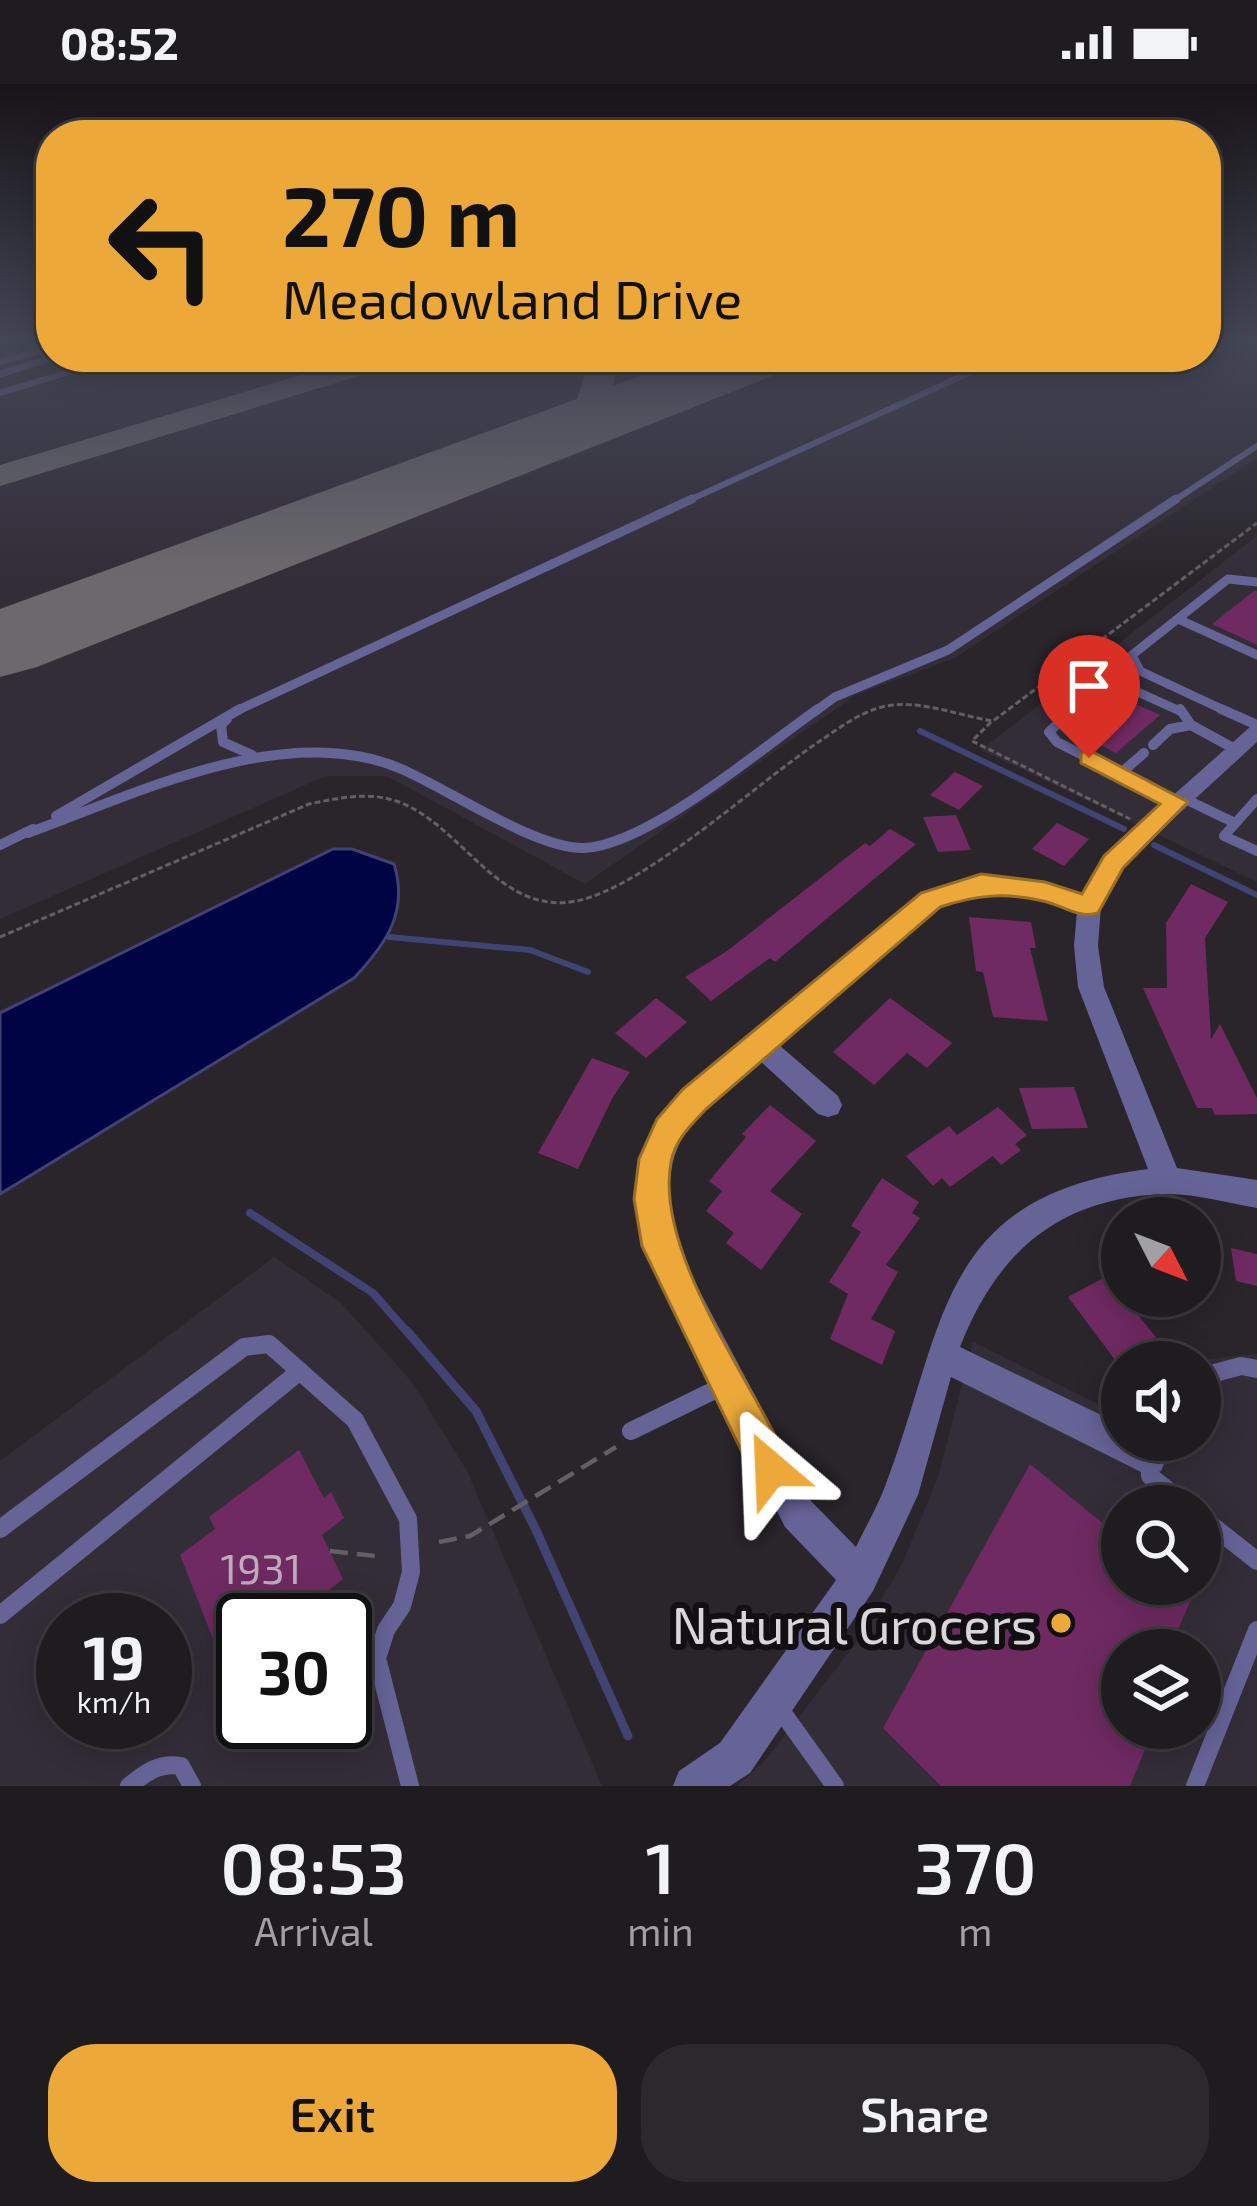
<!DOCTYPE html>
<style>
body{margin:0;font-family:"Exo 2",sans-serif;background:#2c292d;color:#f1f3f6;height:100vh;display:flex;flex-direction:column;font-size:45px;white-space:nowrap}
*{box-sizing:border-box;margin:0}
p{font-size:39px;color:#a1a1a5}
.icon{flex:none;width:66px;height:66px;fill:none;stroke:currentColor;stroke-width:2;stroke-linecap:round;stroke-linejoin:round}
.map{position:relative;height:1702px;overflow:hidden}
.side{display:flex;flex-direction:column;background:#1f1c20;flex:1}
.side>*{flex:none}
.guide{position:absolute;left:36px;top:36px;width:1185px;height:252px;border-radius:48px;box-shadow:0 6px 30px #0003,0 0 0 3px #3c3a3e;background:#eca93a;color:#111;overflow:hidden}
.needle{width:78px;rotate:132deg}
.fabs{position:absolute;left:1101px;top:1113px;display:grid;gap:24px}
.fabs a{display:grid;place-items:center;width:120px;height:120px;border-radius:50%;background:#1f1c20;box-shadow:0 6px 30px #0003,0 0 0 3px #3c3a3e;font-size:60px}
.speed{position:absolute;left:36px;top:1509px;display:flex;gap:24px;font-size:60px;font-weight:700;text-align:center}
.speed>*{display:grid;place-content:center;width:156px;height:156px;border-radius:50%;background:#1f1c20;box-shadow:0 6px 30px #0003,0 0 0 3px #3c3a3e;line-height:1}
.speed small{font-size:30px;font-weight:400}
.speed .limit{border:6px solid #111;border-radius:18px;background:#fff;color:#111}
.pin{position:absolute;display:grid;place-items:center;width:102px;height:102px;color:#fff;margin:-123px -51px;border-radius:50% 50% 50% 0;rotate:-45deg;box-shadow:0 0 12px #0007}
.pin .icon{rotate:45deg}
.me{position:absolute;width:132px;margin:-66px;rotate:334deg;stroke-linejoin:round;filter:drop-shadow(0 0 9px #0008)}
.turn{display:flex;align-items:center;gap:42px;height:252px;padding:0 48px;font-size:54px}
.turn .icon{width:156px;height:156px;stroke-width:2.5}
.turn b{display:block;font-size:84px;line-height:102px}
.eta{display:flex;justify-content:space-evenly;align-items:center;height:204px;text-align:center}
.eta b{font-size:72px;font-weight:600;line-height:84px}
.button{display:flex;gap:24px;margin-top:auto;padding:24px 48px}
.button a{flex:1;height:138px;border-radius:48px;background:#eca93a;color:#111;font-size:48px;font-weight:600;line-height:138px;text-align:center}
.button a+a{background:#2c292d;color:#f1f3f6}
.status{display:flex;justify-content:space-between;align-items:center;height:84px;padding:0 60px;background:#1f1c20;direction:ltr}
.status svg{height:33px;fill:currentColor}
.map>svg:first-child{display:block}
.built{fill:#332d38;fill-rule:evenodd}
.water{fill:#000445;stroke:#414372;stroke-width:3}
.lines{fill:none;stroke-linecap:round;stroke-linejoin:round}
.stream-far2{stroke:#414372;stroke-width:6}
.stream-far1{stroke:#414372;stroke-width:8}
.stream{stroke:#414372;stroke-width:9}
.taxiway{fill:#6c696e;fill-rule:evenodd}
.runway{fill:#6c696e;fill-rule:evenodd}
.building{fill:#6f2a61}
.path-far1{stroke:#635f64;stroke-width:3;stroke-dasharray:6 3;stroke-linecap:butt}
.path{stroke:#635f64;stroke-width:4.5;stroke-dasharray:18 9;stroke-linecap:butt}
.service-far3{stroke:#666397;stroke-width:6}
.service-far2{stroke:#666397;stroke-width:9}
.service-far1{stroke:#666397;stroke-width:10}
.service{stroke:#666397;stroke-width:18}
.minor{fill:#666397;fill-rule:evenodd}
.tertiary{fill:#666397;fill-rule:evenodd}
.route{fill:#eca93a;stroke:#996e26;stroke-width:3}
.poi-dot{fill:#eca93a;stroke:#110f12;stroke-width:4.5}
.labels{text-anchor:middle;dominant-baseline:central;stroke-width:12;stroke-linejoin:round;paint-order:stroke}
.near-number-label{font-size:42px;fill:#beabbc}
.near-poi-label{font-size:51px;fill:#d9d6da;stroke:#110f12;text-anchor:end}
</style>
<div class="status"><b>08:52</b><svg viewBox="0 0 49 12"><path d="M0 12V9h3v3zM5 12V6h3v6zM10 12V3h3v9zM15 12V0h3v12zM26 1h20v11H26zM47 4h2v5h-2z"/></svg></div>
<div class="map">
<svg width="1257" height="1702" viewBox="0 0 1257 1702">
<rect width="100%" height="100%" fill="#29252b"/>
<path class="built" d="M1206 255H1257V374L955 574 856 611 585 800 387 692H326L0 835V304L105 273H1206Z
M1257 452V798L981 666Z
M274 1173 341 1219 412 1298 467 1387 602 1702H0V1377ZM63 1536H165V1638H63ZM243 1536H345V1638H243Z
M973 1258 1122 1332V1356H1200V1281L1209 1275 1257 1270V1702H736L763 1679 856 1559 902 1480 938 1393ZM1122 1422H1200V1500H1122ZM1122 1566H1200V1644H1122Z"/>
<path class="water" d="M333 765H352L394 780C409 828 386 860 354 894L0 1110V929Z"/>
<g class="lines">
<path class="stream-far2" d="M920 647 1124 745
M1154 761 1257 811
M389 853 530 866 588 888"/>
<path class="stream-far1" d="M250 1129 373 1209 408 1249"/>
<path class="stream" d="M406 1246 476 1327 536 1446 628 1652"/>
<path class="taxiway" d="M361 273H405L401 279 0 402V381Z
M590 273H618L613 301 628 306 666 299 681 308 677 314 627 324 607 319C592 342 561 369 532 362L527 355 532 348 576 319Z
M24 538 39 542 45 551 39 560 0 571V545Z"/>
<path class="runway" d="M692 273H792L782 288 37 583 0 593V525Z"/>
</g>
<path class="building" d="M1254 507H1257V561L1212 540Z
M1113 610 1160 631 1116 669 1070 645Z
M955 688 983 702 959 726 930 711Z
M956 731 971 766 938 768 923 733Z
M1057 739 1089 755 1064 782 1032 765Z
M890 745 916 760 775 878 770 874 711 917 685 893 727 867 865 759 870 762Z
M1191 800 1228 818 1205 854 1211 955 1220 940 1257 1014V1030L1215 1031 1212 1024H1197L1143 904H1167L1166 839Z
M969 833 1031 838 1036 864H1030L1048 937 993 933 983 888 976 887Z
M656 914 687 938 646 974 615 949Z
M890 914 952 959 927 984 907 969 874 1001 833 968Z
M592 974 630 988 613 1013 578 1085 538 1069Z
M1074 1003 1088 1044 1032 1045 1019 1004Z
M770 1021 816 1057 770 1107 802 1130 761 1186 726 1159 734 1149 706 1127 722 1107 709 1097 746 1053 742 1050Z
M998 1023 1027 1051 1015 1060 1021 1066 1001 1081 993 1072 950 1103 942 1094 933 1102 906 1072 949 1042 957 1051Z
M882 1094 919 1118 912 1129 920 1134 886 1181 898 1188 871 1235 895 1247 882 1281 830 1255 848 1210 829 1198 861 1148 851 1142Z
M1231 1164 1257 1170V1202L1236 1197Z
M1122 1184V1212L1156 1253 1115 1276 1068 1213Z
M299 1366 324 1414 331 1408 344 1434 322 1451 343 1495 291 1536H243V1575L226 1588 180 1471 215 1445 209 1433Z
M1030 1380 1122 1455V1500H1179L1193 1511 1169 1566H1122V1644H1154L1130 1702H941L883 1644Z"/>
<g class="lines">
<path class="path-far1" d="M991 638 972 657 1130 735
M0 853 309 720C339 714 369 707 399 718 463 742 499 832 576 817 644 804 758 698 820 657 842 642 867 623 894 621 927 618 961 632 993 637L1257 439"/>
<path class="path" d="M439 1458 470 1452 616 1363
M330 1467 376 1472"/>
<path class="service-far3" d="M0 278 51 264
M0 309 119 273
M685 418 1004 273
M1172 418 1257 362"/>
<path class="service-far2" d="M1178 535 1257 571
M234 628 692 415
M814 628 835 613 948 566 1176 415
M1069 628 1101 603 1120 600 1182 628
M1228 628 1140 587 1132 571 1228 495 1257 498"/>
<path class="service-far1" d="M1073 625 1049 648 1057 658 1176 718
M1180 625 1191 641 1233 664
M1221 625 1257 641
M227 635 221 641 223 658 252 671
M1153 661 1170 645 1191 641
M1121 689 1144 669
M1181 713 1235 739
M1257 715 1224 752 1257 767
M56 732 240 625
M28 749C136 710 284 636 399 684 447 704 535 765 584 764 649 761 763 663 818 625
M0 761 33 745"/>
<path class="service" d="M1200 1293 1241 1282 1257 1285
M631 1347 727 1300
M1159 1356 1149 1375 1150 1392 1188 1422
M1200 1432 1257 1477
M0 1445 244 1263 269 1260 355 1336 408 1435 411 1488 402 1522 386 1546 377 1574 410 1702
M0 1531 300 1287
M780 1625 835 1702
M129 1702C145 1689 159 1678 181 1682L192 1702
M1195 1702 1257 1546"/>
<path class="minor" d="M1257 641V658L1121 783 1101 822 1098 862 1104 903 1177 1084 1257 1096V1124C1227 1119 1194 1109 1164 1110 1059 1114 997 1168 960 1263L1122 1341V1356C1143 1356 1158 1354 1166 1375L1161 1387 1149 1392 951 1293 918 1411 873 1507 750 1689 730 1702H673L679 1687 720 1659 836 1496 785 1443 644 1162 639 1118 641 1083 658 1041 684 1007 923 810 981 792 1045 799 1083 811 1105 772 1250 643ZM981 808 1044 815 1077 827 1074 862 1078 903 1148 1085C935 1112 947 1242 884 1405 876 1425 865 1444 856 1463L811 1417 674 1159C657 1057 687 1038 759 976L818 1030 828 1033 838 1030 842 1021 838 1012 778 960 939 822Z"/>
<path class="tertiary" d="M51 271 63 273 0 294V286Z"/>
</g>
<linearGradient id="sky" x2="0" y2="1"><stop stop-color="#171418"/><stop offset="0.52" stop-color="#434655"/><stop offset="1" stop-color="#434655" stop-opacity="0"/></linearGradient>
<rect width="1257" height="494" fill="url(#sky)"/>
<path class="route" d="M1089 666 1188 718 1123 784 1098 829C1079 835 1062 821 1043 817 1006 808 976 811 940 823L706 1025C691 1041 675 1056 671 1078 654 1171 755 1299 791 1385L785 1399 771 1405 757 1399 642 1162 634 1115 639 1075 657 1035 683 1005 921 809 981 790 1045 798 1082 810 1104 772 1160 720 1081 679V669Z"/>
<circle class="poi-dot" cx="1061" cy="1539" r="12"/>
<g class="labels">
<g class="near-number-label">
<text x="261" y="1483">1931</text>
</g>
<g class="near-poi-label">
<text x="1037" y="1539">Natural Grocers</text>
</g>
</g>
</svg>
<div class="fabs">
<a><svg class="needle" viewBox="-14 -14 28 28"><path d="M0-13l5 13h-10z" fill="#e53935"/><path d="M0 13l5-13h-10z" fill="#a1a1a5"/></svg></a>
<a><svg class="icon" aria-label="sound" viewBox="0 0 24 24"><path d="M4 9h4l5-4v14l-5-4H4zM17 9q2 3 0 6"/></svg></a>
<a><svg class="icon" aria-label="search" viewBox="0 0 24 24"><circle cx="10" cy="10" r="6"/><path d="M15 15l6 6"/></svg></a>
<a><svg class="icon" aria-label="layers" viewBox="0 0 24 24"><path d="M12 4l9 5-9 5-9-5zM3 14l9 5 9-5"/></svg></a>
</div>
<div class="speed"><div>19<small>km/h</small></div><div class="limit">30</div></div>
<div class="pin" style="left:1089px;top:674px;background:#d93025"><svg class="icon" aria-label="arrive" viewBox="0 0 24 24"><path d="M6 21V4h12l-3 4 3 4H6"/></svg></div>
<svg class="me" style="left:771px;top:1385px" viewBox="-20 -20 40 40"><path d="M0-17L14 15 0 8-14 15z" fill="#eca93a" stroke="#fff" stroke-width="4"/></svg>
<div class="guide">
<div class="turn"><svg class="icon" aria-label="left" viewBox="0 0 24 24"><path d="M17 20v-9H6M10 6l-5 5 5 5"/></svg><div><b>270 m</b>Meadowland Drive</div></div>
</div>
</div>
<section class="side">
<div class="eta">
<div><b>08:53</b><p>Arrival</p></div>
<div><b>1</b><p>min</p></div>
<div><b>370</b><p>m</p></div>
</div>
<div class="button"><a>Exit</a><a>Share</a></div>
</section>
